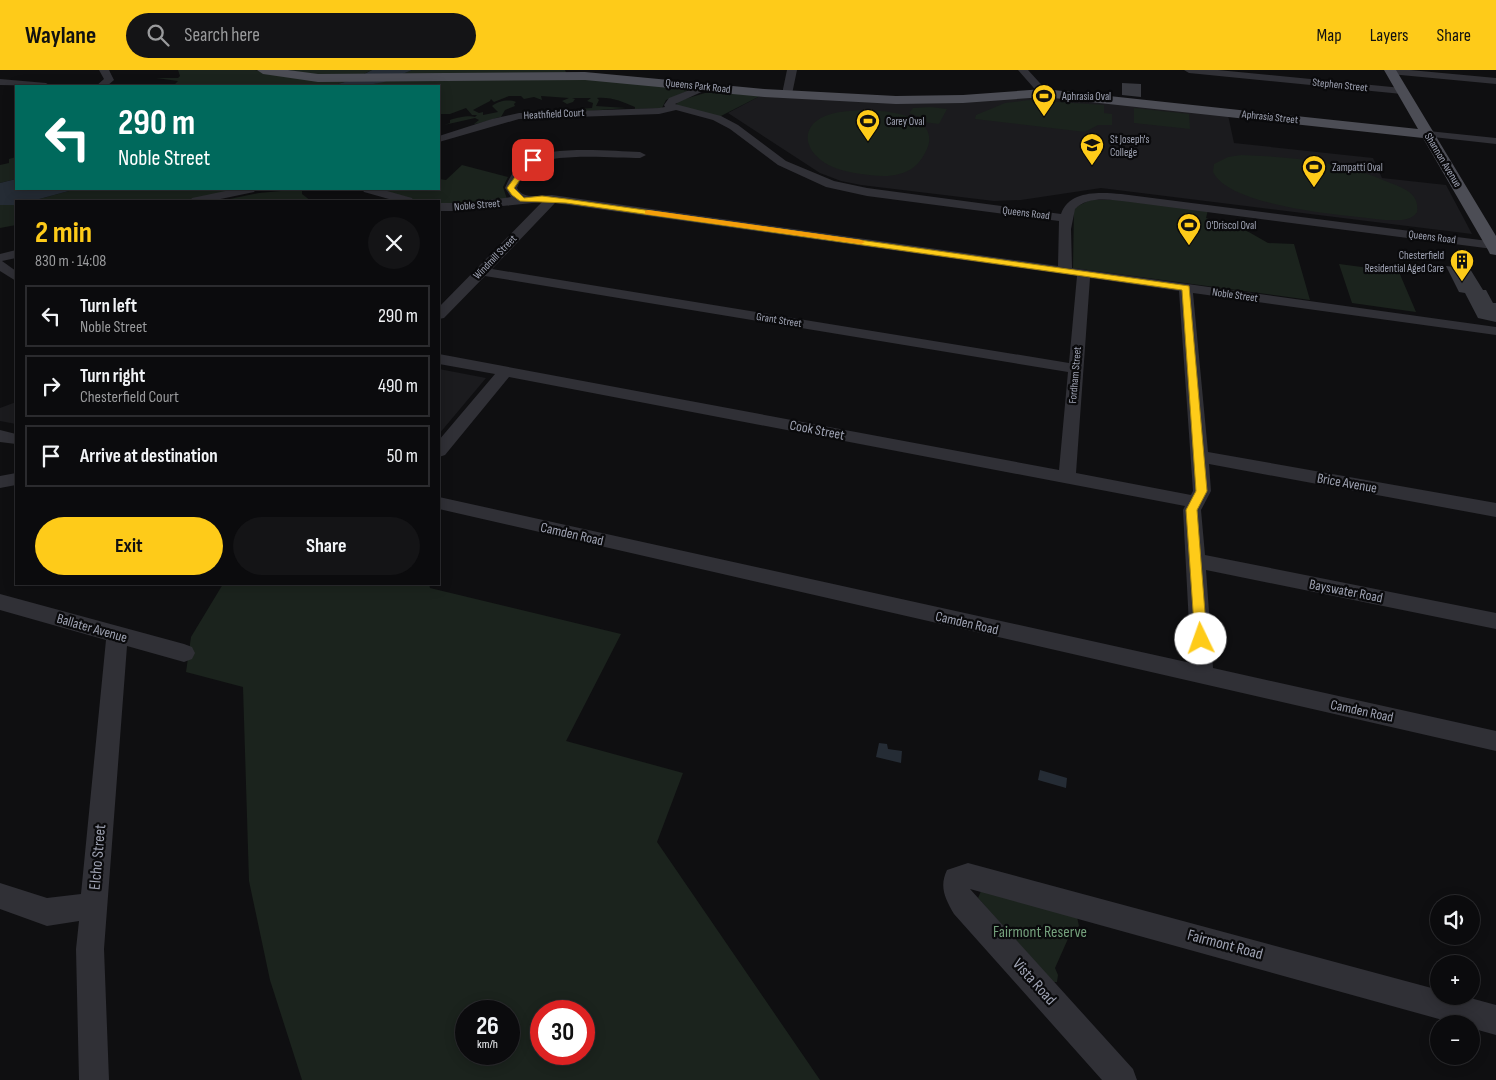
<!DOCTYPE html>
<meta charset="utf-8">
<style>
body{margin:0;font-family:"Sofia Sans Condensed",sans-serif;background:#141416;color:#f1f3f6;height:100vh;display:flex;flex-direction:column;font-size:19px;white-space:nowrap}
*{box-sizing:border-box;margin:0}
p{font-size:16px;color:#9a9b9d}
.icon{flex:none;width:28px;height:28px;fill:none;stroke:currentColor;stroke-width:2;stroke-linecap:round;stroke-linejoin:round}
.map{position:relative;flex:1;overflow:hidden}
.panel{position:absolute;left:15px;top:130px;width:425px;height:385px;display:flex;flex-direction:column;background:#0b0b0d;border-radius:0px;box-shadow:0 2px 12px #0003,0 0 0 1px #2b2b2e}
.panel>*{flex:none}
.hud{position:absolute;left:15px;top:15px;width:425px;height:105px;border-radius:0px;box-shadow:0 2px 12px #0003,0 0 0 1px #2b2b2e;background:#00695c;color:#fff;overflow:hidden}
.buttons{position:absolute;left:1430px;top:825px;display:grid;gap:10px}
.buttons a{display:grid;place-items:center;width:50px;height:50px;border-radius:50%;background:#0b0b0d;box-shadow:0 2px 12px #0003,0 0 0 1px #2b2b2e;font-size:25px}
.speed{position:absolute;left:455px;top:930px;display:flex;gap:10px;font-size:25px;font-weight:700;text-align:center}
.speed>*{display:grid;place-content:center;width:65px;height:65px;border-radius:50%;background:#0b0b0d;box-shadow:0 2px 12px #0003,0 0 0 1px #2b2b2e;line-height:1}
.speed small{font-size:12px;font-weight:400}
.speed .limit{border:8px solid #d22;background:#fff;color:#111}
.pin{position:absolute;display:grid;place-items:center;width:42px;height:42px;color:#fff;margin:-21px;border-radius:10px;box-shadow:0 2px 8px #0006}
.me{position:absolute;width:55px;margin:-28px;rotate:357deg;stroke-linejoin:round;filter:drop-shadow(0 0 4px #0008)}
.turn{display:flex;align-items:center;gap:18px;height:105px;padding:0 20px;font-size:22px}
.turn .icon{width:65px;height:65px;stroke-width:2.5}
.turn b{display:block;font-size:35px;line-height:42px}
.round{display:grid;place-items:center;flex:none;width:52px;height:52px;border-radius:26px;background:#141416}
.overview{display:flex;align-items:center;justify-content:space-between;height:85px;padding:0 20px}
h1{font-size:30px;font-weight:700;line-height:38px;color:#fecb19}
.cta{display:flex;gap:10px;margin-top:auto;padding:10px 20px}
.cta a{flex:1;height:58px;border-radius:30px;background:#fecb19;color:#111;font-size:20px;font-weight:700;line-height:58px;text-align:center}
.cta a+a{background:#141416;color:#f1f3f6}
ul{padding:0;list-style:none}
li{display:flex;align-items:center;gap:15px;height:62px;margin:0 10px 8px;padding:0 10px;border:2px solid #2b2b2e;border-radius:0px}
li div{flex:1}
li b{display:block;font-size:19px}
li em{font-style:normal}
header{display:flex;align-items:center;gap:30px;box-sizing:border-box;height:70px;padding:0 25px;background:#fecb19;color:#111}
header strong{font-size:24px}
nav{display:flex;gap:28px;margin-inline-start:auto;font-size:18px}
.search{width:350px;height:45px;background:#141416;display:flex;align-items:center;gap:12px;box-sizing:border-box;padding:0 18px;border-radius:28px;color:#9a9b9d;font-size:19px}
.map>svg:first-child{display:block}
.built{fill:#1b1b1e}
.green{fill:#1b231d;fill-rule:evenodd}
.water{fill:#252c35}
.building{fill:#38393f}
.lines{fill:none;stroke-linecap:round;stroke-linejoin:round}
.minor{fill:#303036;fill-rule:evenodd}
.major{fill:#4c4d55;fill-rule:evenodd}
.route{fill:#fecb19;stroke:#a58410}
.slow{fill:#f59e0b}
.labels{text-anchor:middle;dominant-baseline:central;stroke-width:4.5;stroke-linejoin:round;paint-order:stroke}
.far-street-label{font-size:11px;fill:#9fa3b3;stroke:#0a0a0c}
.far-poi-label{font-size:11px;fill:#9fa3b3;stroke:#0a0a0c;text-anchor:start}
.street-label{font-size:14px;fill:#9fa3b3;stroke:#0a0a0c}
.near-street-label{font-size:16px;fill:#9fa3b3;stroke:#0a0a0c}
.near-park-label{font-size:16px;fill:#74a07c;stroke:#0a0a0c}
</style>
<header>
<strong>Waylane</strong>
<div class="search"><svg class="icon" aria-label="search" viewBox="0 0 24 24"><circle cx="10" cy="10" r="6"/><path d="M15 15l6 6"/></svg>Search here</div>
<nav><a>Map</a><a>Layers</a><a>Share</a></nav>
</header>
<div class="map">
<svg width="1496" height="1010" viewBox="0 0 1496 1010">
<rect width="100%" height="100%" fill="#0f0f11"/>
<path class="built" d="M1026 25 1228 45 1234 73 1373 88 1382 108 1446 115 1472 164 1101 118 1021 130 994 131 861 115 841 111 820 103 728 43 760 26 792 28Z
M439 299 486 308 439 364Z
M16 332V354L0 351V338Z"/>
<path class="green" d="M178 0H255L285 6 355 9 331 16H159L175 14 178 11 156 8H178L180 6Z
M287 0H372L358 7 311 4Z
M412 0H565L567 5 695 18 666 30 662 38 635 39V37C622 32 613 27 597 28L599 30 596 36 626 38 587 41 578 39 592 38 593 33 587 31 591 28H572L575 29 573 32 567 34 562 31 569 28 541 26 542 30 534 27 524 29 521 26H509L494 32 491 29 490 31 473 40 479 43 483 42V45L498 42 492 36C498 31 509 29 516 32L514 34 515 36 505 40 501 47C494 48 480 54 474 54L479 50 475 48 444 55 450 53V50C456 48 469 45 475 47L477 45H472L466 38 450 44H439V16H363L385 11Z
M718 22 760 26 719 47 676 36 678 31 705 23Z
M1029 30 1104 35V43L1112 44V55H1098L1085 62 975 49 976 45 1005 33Z
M931 37 947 39 939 54 923 52 924 49 909 43 913 38Z
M1134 38 1189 44 1190 59 1134 53Z
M862 40C885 40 946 45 925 83 919 94 912 101 899 104 889 107 879 106 869 105 854 103 838 101 825 93 800 77 802 52 831 44 841 41 851 41 862 40Z
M1241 85C1291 87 1342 91 1388 112 1403 118 1420 123 1417 142 1411 152 1396 150 1385 150 1347 145 1231 138 1213 102L1214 94 1228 87Z
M16 87V109L0 113V95L9 93V89Z
M462 95 508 107 503 117 507 129 465 135H439V131H420L377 119H439V109L446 110Z
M76 119H240L188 131H32Z
M302 119V124L311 131H220L259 123Z
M1090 130H1119L1208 140 1206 148 1247 161 1268 173 1294 174 1310 230 1073 198 1074 138Z
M0 135H16V155L0 158Z
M1339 194 1399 202 1416 242 1352 233Z
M223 514H429L430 518 621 564 566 671 683 703 657 772 820 1010H302L270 910 249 811 243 617 186 602 191 567ZM466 941H509V984H466ZM541 941H584V984H541Z
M981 821 1077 847 1079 856 1071 862 1055 898 1058 905 1057 912H1053L978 828Z"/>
<path class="water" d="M372 0H412L384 12 363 16H331L355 9Z
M16 109V119H76L32 131H16V135H0V113Z
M879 673 887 674 888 679 902 681 901 693 876 687Z
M1040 700 1067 708 1066 718 1038 710Z"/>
<path class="building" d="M1122 13 1141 14V27L1122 25Z
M1446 196 1470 199 1483 220H1486L1493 233H1496V252L1478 248 1465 223 1459 222Z"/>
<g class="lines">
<path class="minor" d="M99 0H109L114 10 107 16H96L104 9Z
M787 0H797L792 24 787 27 782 24Z
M1018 0H1028L1049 23 1048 25H1040Z
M1184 0H1218L1402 18 1407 21 1402 24 1189 3Z
M1386 0H1410L1496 8V14L1390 4 1387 3Z
M0 9 46 13 51 16 0 15Z
M705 14 708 15V19L675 34 721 46 738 55 786 91 834 111 867 118 1061 144C1069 120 1100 122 1121 124L1496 172V178L1493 179 1130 132C1113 130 1088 125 1075 139L1071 159 1072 198 1496 257V265L1193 223 1208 382 1496 433V447L1209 394 1211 421 1201 440 1205 485 1496 543V559L1206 500 1213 598 1496 661V681L439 439V427L1191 593 1183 440 1185 436 509 307 445 385 439 387V370L495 304 439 294V284L1059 400 1068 302 485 206 444 248 439 249V237L542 132 453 141H439V133H467L511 127 505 118C509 108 516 96 525 90 550 75 611 81 640 82L646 85 640 88C615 88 552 82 532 96 525 101 520 110 517 118 523 130 540 125 552 125L1058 196 1059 151 867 126 826 117 778 95 730 59 713 50 676 40 659 44 519 49 439 72V66L492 49 519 43 659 38 665 37 664 35 669 28ZM555 133 1077 206 1069 293 492 199ZM1090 208 1179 221 1193 421 1191 425 1076 403Z
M1428 61 1496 68V74L1424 66 1423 64 1424 62Z
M235 119H256L254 122 211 131H190L192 128Z
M362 119H380L412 128 414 131H396L364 122Z
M16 180V188L2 191 16 201V211L0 201V184Z
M0 360 16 364V374L0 372Z
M16 403V415L0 418V406Z
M0 524 184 574 192 577 195 583 192 589 184 592 127 576 104 879 109 1010H79L76 879 79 851 47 856 0 839V813L47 828 81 824 106 570 0 540Z
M968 793 1439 920V926H1463L1496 935V965L1471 958V954H1457L970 819 1133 999 1137 1010H1102L954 844C945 828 939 817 947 800Z"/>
<path class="major" d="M257 0H288L318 4 585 2 764 19 896 26 963 25 1044 19 1418 59 1384 0H1396L1496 166V185L1490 184 1488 180 1423 68 1044 27 963 33 896 34 764 27 585 10 318 12 263 4Z"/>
</g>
<path class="route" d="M533 88 537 90 531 94 514 118 524 128 542 126 566 129 1189 216 1207 421 1197 440 1207 569 1205 572H1196L1195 569 1186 440 1196 421 1182 220 566 133 520 131 512 125 507 118 526 92Z"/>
<path class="slow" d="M648 140 861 170 865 172 861 174 645 144V141Z"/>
<defs>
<g id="stadium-pin" transform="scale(1.25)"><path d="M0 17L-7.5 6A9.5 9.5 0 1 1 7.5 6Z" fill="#fecb19" stroke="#0a0a0c"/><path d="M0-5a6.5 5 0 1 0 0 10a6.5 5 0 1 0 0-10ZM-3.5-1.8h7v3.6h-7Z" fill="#111"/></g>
<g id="school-pin" transform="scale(1.25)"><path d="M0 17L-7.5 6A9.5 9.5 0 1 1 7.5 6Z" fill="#fecb19" stroke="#0a0a0c"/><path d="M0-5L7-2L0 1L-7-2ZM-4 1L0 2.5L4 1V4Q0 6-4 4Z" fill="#111"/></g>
<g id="building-pin" transform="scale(1.25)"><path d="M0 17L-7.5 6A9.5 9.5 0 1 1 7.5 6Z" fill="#fecb19" stroke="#0a0a0c"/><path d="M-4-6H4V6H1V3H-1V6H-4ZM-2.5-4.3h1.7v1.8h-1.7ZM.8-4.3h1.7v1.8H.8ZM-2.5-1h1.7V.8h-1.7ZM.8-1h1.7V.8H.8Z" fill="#111"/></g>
</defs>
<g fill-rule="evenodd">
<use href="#stadium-pin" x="1044" y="26"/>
<use href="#stadium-pin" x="868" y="51"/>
<use href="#school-pin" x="1092" y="75"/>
<use href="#stadium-pin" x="1314" y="97"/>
<use href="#stadium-pin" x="1189" y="155"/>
<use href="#building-pin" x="1462" y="191"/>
</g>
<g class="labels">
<g class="far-street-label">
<text transform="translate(1340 15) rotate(6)">Stephen Street</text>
<text transform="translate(698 16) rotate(6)">Queens Park Road</text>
<text transform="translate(554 44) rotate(-3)">Heathfield Court</text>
<text transform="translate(1270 47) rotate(6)">Aphrasia Street</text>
<text transform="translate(1443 90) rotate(59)">Shannon Avenue</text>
<text transform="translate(477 135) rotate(-5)">Noble Street</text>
<text transform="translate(1026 143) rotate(7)">Queens Road</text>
<text transform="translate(1432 167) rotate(7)">Queens Road</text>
<text transform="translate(495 187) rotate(-46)">Windmill Street</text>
<text transform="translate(1235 225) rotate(8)">Noble Street</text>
<text transform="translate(779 250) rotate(9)">Grant Street</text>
<text transform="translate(1075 305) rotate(-85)">Fordham Street</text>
</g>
<g class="far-poi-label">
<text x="1062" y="26">Aphrasia Oval</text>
<text x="886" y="51">Carey Oval</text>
<text x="1110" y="69">St Joseph's<tspan x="1110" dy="13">College</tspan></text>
<text x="1332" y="97">Zampatti Oval</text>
<text x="1206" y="155">O'Driscol Oval</text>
<text x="1444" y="185" text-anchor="end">Chesterfield<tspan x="1444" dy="13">Residential Aged Care</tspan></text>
</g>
<g class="street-label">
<text transform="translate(817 360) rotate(11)">Cook Street</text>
<text transform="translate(1347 413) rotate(10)">Brice Avenue</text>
<text transform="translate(572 464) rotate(13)">Camden Road</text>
<text transform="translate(1346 521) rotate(11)">Bayswater Road</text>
<text transform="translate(967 553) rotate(13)">Camden Road</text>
<text transform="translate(92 558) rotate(16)">Ballater Avenue</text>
<text transform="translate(1362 641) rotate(12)">Camden Road</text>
</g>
<g class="near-street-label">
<text transform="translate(98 787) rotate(-85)">Elcho Street</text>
<text transform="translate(1225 875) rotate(15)">Fairmont Road</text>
<text transform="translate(1034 912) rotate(48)">Vista Road</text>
</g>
<g class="near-park-label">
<text x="1040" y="862">Fairmont Reserve</text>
</g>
</g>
</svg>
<div class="buttons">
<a><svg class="icon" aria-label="sound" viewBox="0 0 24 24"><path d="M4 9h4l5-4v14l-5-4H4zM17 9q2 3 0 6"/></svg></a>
<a>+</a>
<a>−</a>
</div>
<div class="speed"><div>26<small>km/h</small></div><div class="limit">30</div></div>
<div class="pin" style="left:533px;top:90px;background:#d93025"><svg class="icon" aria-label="arrive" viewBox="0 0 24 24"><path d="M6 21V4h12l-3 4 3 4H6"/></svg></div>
<svg class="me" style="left:1201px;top:569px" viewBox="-20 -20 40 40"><circle r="19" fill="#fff"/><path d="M0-13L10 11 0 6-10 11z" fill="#fecb19"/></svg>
<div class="hud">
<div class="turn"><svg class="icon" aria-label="left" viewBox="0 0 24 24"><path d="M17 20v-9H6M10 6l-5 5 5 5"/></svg><div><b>290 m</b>Noble Street</div></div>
</div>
<section class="panel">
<div class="overview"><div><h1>2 min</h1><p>830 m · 14:08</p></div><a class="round"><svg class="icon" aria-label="close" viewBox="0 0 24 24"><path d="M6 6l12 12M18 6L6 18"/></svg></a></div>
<ul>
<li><svg class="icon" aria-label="left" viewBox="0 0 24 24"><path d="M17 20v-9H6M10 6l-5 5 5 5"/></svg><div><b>Turn left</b><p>Noble Street</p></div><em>290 m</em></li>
<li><svg class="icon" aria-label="right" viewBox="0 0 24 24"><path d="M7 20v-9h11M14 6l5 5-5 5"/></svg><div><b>Turn right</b><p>Chesterfield Court</p></div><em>490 m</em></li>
<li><svg class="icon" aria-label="arrive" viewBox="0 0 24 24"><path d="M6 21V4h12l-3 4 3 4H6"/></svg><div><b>Arrive at destination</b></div><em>50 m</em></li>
</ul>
<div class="cta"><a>Exit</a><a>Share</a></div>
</section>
</div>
